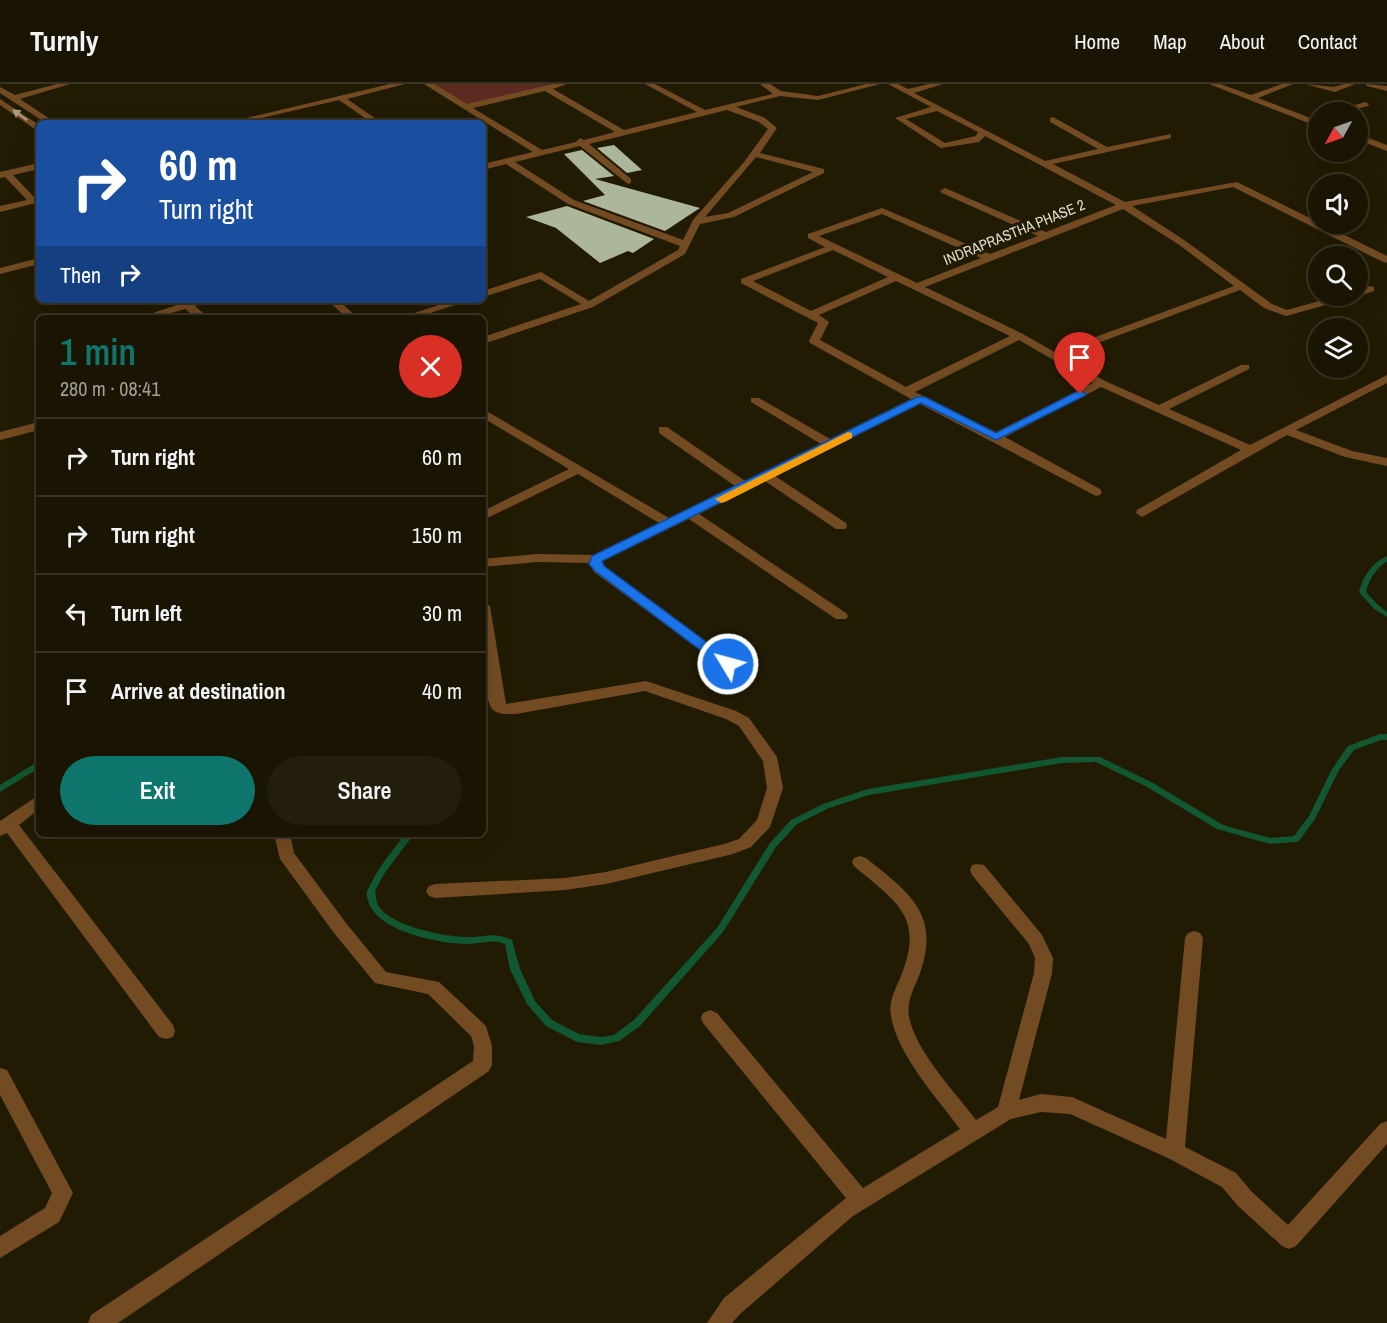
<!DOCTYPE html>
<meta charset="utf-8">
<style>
body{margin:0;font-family:"Archivo Narrow",sans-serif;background:#231d0c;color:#f1f3f6;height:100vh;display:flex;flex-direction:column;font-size:22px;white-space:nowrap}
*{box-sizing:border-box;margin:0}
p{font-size:20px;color:#9f9e99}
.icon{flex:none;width:33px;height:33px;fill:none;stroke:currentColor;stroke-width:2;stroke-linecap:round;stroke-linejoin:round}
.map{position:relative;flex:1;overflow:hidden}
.sheet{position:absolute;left:36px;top:231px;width:450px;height:522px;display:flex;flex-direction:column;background:#1a1402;border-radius:9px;box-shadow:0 6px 24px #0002,0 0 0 2px #383324}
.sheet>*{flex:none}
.hud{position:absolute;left:36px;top:36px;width:450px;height:183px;border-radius:9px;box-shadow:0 6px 24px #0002,0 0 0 2px #383324;background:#1a4fa0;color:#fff;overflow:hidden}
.needle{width:39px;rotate:230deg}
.tools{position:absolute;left:1308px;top:18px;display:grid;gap:12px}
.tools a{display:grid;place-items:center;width:60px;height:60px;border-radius:50%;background:#1a1402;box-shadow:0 6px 24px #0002,0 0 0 2px #383324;font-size:30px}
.pin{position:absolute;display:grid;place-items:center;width:51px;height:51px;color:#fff;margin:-62px -26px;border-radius:50% 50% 50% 0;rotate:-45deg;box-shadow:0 0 6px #0007}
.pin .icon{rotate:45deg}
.me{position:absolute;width:66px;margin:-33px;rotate:307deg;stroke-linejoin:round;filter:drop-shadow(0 0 4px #0008)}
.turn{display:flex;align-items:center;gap:21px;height:126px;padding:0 24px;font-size:27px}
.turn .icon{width:78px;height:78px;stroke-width:2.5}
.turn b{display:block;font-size:42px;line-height:51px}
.then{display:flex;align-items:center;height:57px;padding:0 24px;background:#0003;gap:12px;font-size:22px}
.round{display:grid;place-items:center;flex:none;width:63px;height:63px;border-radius:32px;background:#231d0c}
.summary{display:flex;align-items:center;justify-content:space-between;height:102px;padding:0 24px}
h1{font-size:36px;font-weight:600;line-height:45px;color:#0f766e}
.button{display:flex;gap:12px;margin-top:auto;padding:12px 24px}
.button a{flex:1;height:69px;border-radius:36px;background:#0f766e;color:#fff;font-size:24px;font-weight:600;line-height:69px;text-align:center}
.button a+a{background:#231d0c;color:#f1f3f6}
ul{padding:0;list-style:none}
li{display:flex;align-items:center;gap:18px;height:78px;padding:0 24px;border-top:2px solid #383324}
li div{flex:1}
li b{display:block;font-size:22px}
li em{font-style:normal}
header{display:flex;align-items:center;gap:36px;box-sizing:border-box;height:84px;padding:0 30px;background:#1a1402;border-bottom:2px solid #383324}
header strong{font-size:28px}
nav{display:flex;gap:33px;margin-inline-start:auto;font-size:21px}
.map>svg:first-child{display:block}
.green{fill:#5b2a20}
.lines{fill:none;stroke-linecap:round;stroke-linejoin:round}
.stream{fill:#105732;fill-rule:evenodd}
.building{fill:#abb69a}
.minor{fill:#734b22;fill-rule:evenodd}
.oneway{fill:#ae9a80}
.route{fill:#1a73e8;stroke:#114b97;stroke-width:1.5}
.slow{fill:#f59e0b}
.labels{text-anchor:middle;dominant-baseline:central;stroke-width:6;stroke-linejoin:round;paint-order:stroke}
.far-street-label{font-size:15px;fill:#dfdbcd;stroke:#221b03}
</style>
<header>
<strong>Turnly</strong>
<nav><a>Home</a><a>Map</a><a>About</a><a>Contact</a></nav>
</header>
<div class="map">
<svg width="1387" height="1239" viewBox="0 0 1387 1239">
<rect width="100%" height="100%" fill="#221b03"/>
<path class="green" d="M432 0H558L466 21Z"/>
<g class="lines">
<path class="stream" d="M1387 472V477C1376 485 1369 494 1366 508L1378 521 1387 528V533L1374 525 1359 508C1363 492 1372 479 1387 472Z
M1380 650H1387V656H1381L1354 666 1339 686 1315 735 1299 757 1296 758 1270 760 1217 745 1147 703 1096 678 1062 679 869 711 829 724 797 740 776 763 723 848 640 942 619 957 601 961 577 958 546 942 527 920 510 885 505 860C491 854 478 861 464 860 438 859 375 847 368 816 367 813 366 810 367 807 367 807 371 800 371 799 380 781 393 766 405 750H414L384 790 375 807C376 811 376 817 378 821 389 842 445 853 467 853 487 854 491 847 512 856L520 885 535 917 552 936 579 950 601 953 614 951 634 936 717 844 770 759 791 736 823 720 868 705 1062 673H1100L1153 699 1223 741 1270 754 1294 752 1309 732 1332 685 1348 662Z
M39 677V684L0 708V701Z"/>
</g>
<path class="building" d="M614 61 623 69 642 86 627 89 597 64Z
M582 66 614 92 595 95 700 124 665 147 583 117 605 111 564 70Z
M567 122 654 155 633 169 628 167 600 179 556 144 526 133Z"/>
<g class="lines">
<path class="minor" d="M57 0H70L20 15 56 39H46L0 9V3L15 11Z
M390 0H405L347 15 382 39H372L339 16 240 39H225Z
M424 0H434L467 20 553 0H567L553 5 624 46 697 28 645 0H655L705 26 773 10 760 0H770L781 7 818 12 866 0H880L818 16 780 12 736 23 765 34 777 44 760 69 824 85V89L734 133 700 140 685 170 593 223 483 260V253L581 220 540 195 483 213V207L541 188 589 217 678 166 680 162 568 120 506 80 483 86V80L533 68ZM545 7 615 48 584 56 580 54 576 58 542 66 473 24ZM727 26 759 38 768 45 744 78 693 136 683 156 574 116 515 78 580 62 628 100 631 99V95L589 60ZM756 73 813 88 728 129 705 133Z
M888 0H898L908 5 929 0H943L914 9 1045 77 1098 65 1050 38V34L1053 33 1107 63 1171 50V54L1053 80 1125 118 1237 98 1387 172V179L1383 178 1233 103 1132 122 1184 156 1272 220 1287 226 1337 212H1352L1351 214 1286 232 1264 224 1240 206 1090 262H1082V258L1234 202 1178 160 1123 125 925 203 1023 250 1105 297 1159 321 1241 281H1249V285L1169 325 1250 361 1387 291V299L1296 346 1352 367 1387 374V382L1345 373 1287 351 1142 433 1136 429 1137 426 1241 366 1101 303 1005 353 1100 405 1102 408 1100 411 1096 412 920 320 775 392 846 439 847 442 846 445H836L765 397 699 430 846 529 848 532 846 535H836L689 435 603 477 604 482 733 577 735 580 733 583H723L594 488 589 479 537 478 483 483V475L537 470 595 471 659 439 578 390 483 436V427L569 385 483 334V325L669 434 735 402 659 349V343H667L745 397 821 360 751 318V314H759L830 355 911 315 810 259 809 257 818 239 741 199V195L825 163 808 154V150L882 124 990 170 1038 152 942 109 940 107 945 104 1046 148 1116 121 985 52 979 58 941 64 895 34 931 23ZM937 27 978 48 976 52 945 59 906 35ZM882 130 981 174 917 199 819 152ZM833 166 888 193 811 227 753 197ZM896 197 1010 252 906 303 820 256 829 238 819 231ZM1019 256 1093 299 996 348 915 308Z
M1209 0H1220L1251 11 1282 0H1293L1258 14 1313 35 1318 33V39L1311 40Z
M1305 0 1334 3 1344 0H1355L1335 8Z
M1366 0 1387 2V7L1367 2Z
M0 15 39 41V48L0 21Z
M1365 18 1369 20 1368 22 1344 28H1333Z
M1358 50 1387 61V67L1358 56Z
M39 79V85L13 91 36 115V119L0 128V122L27 116 5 93 0 94V88Z
M39 174V180L0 190V184Z
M1370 202 1374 203V207L1358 212H1356L1358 206Z
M192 216H208L195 222 209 234H197L185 225 154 234H138Z
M327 216H338L358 234H347Z
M454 216H470L415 234H399Z
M39 338V346L0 356V348Z
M483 518 490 522 506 620 646 597 736 627 749 634 777 673 783 704 770 743 751 763 733 770 606 800 565 806 435 814 429 812 426 807 429 802 435 800 565 794 606 788 724 760 739 755 757 736 767 704 763 677 739 642 726 635 645 607 516 630C508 630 500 631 493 626 481 615 483 536 483 518Z
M39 711V725L19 741 173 941 175 947 173 953 166 955 159 953 7 749 0 752V737Z
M274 750H290L294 769 346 839 386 888 439 898 486 942 492 962V981L489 987 118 1239H88L91 1231 473 977 474 962 471 952 428 910 375 899 334 849 280 775Z
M860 772 866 774C908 808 941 829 920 889 915 903 906 917 909 933 916 968 955 1008 976 1036L998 1023 1034 889 1035 874 1029 860 972 791 970 786 972 781 978 780 984 781 1042 851 1053 874 1052 889 1019 1016 1041 1010 1072 1013 1166 1055 1185 854 1188 849 1194 847 1200 849 1203 854 1185 1063 1236 1089 1252 1108 1288 1141 1380 1040 1387 1037V1060L1296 1162 1289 1165 1282 1162 1238 1122 1222 1103 1168 1074 1070 1030 1041 1028 1011 1035 853 1132 740 1230 732 1239H707L724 1214 846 1114 703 939 701 934 703 929 710 926 717 929 863 1104 960 1045C937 1014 897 970 891 932 888 918 896 904 901 892 925 832 896 818 854 782L852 778 854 774Z
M0 984 7 986 73 1109 59 1138 0 1174V1152L45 1124 52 1109 0 1011Z"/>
</g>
<defs><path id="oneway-solid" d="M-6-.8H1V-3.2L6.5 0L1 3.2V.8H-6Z" transform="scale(1.5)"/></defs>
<use class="oneway" href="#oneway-solid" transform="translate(20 31) rotate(-144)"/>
<path class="route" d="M1080 306 1086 310 1084 312 996 356 921 319 602 477 604 482 732 577 734 580 732 583H723L595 487 589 480 592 472 917 313H925L996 349Z"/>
<path class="slow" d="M848 348 852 349V354L725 418 721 419 715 415Z"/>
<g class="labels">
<g class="far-street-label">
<text transform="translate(1014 148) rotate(-22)">INDRAPRASTHA PHASE 2</text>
</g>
</g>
</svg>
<div class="tools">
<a><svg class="needle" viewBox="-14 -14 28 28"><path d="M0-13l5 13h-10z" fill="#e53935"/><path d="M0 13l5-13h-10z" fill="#9f9e99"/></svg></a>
<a><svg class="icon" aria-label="sound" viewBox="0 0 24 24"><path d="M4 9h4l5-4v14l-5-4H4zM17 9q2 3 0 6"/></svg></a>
<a><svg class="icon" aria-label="search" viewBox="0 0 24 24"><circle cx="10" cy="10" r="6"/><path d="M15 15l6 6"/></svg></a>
<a><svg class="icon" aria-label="layers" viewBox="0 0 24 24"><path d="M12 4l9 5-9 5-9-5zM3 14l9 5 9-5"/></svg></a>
</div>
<div class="pin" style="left:1080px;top:310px;background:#d93025"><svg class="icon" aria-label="arrive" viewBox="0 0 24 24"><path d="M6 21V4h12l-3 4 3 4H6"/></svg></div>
<svg class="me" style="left:728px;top:580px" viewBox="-20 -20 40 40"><circle r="17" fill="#1a73e8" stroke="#fff" stroke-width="3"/><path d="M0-11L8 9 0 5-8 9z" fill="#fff"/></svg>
<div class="hud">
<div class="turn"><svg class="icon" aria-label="right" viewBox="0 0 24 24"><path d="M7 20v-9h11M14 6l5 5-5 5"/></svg><div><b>60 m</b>Turn right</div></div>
<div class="then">Then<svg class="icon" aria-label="right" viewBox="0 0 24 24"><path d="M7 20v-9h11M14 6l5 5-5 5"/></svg></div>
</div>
<section class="sheet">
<div class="summary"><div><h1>1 min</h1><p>280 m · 08:41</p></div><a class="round" style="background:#d93025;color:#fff"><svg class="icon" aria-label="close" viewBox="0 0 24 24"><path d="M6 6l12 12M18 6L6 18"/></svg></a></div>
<ul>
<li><svg class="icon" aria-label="right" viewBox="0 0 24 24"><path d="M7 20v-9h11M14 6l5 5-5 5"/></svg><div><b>Turn right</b></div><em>60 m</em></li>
<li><svg class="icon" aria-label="right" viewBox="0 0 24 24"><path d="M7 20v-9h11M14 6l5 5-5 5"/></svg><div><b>Turn right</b></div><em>150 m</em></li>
<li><svg class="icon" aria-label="left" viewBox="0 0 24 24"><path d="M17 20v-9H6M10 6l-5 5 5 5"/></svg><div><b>Turn left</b></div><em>30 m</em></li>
<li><svg class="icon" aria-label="arrive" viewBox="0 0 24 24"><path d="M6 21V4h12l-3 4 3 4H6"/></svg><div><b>Arrive at destination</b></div><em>40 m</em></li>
</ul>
<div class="button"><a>Exit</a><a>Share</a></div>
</section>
</div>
